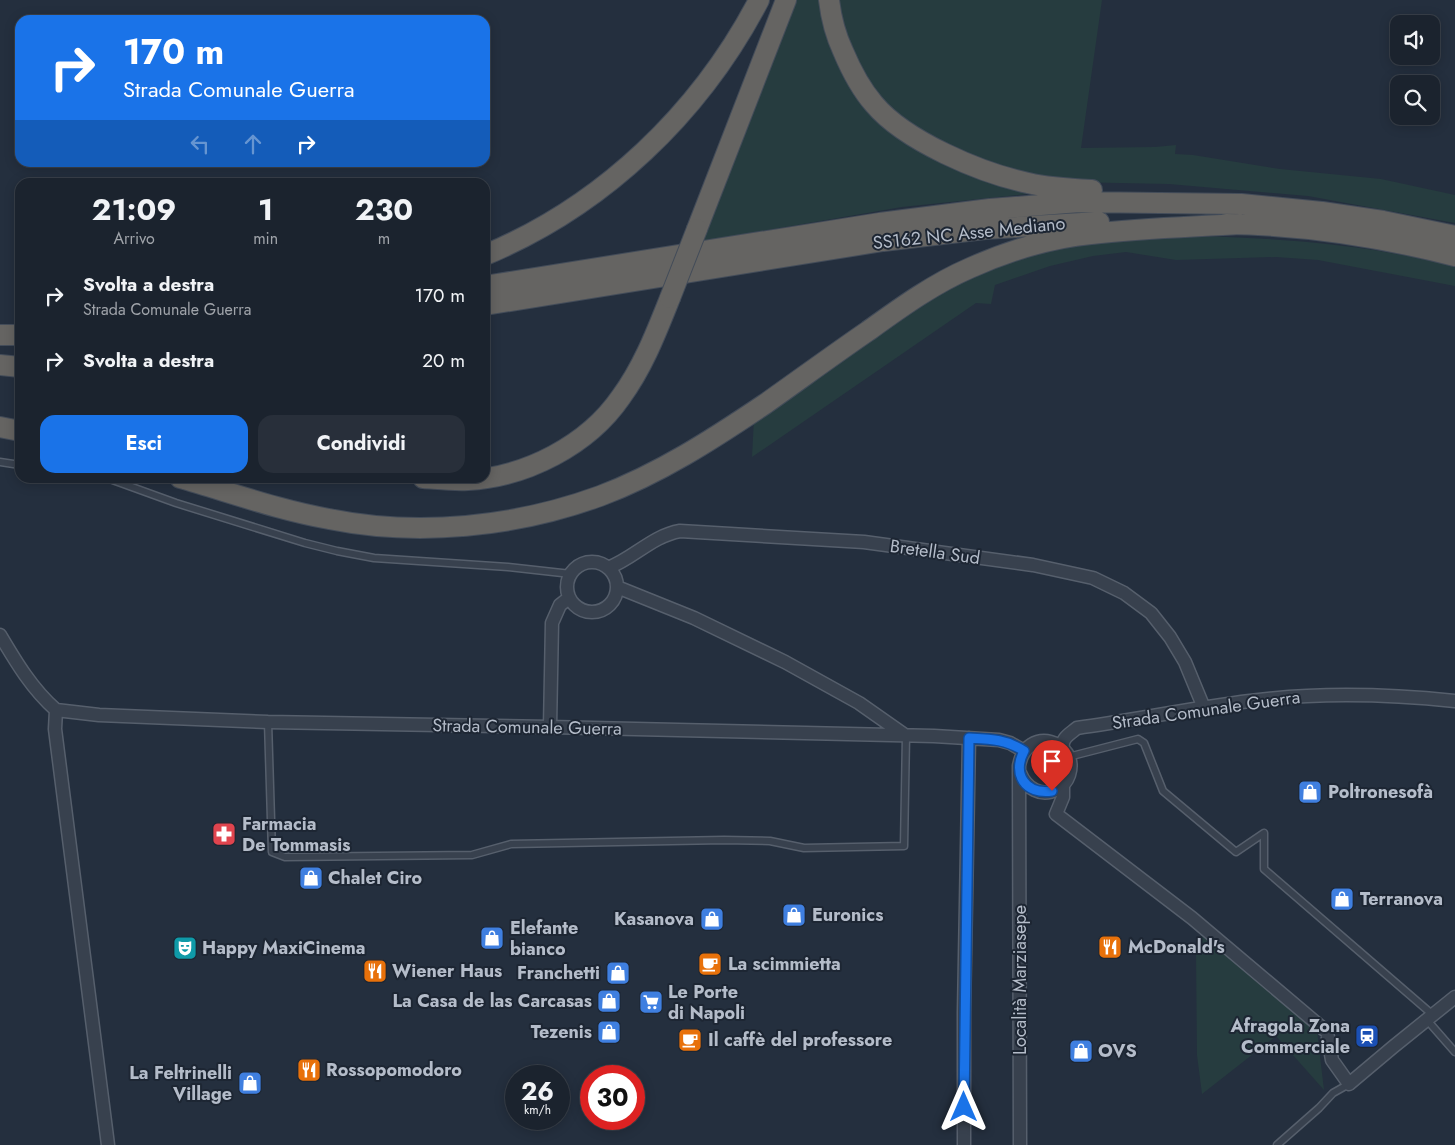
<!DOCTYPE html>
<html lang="it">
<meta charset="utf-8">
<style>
body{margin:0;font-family:Jost,sans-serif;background:#282f3a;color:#f1f3f6;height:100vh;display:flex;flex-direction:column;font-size:19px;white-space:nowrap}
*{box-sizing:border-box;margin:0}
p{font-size:16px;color:#a0a4aa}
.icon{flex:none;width:28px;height:28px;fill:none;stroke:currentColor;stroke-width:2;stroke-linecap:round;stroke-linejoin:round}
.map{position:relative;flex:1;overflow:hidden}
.sheet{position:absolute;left:15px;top:178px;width:475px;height:305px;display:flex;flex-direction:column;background:#1b232e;border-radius:15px;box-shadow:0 2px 12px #0003,0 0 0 1px #39404a}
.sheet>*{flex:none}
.guide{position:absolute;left:15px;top:15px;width:475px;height:152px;border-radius:15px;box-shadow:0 2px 12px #0003,0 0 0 1px #39404a;background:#1a73e8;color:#fff;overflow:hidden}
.tools{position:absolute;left:1390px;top:15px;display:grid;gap:10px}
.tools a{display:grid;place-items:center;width:50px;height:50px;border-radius:10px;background:#1b232e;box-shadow:0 2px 12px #0003,0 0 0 1px #39404a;font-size:25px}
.speed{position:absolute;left:505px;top:1065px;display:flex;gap:10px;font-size:25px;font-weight:700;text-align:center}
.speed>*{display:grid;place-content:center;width:65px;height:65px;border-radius:50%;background:#1b232e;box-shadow:0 2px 12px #0003,0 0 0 1px #39404a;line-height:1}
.speed small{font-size:12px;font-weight:400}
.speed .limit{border:8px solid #d22;background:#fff;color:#111}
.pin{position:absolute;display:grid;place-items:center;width:42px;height:42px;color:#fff;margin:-51px -21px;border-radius:50% 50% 50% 0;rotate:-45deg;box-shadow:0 0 5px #0007}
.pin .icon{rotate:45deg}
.me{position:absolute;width:55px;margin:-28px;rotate:0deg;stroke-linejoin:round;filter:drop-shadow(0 0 4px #0008)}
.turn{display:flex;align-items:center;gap:18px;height:105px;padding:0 25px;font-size:22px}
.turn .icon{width:65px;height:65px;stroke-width:2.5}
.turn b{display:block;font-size:35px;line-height:42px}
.lanes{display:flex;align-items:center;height:48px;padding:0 25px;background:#0003;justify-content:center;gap:25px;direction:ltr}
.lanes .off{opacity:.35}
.eta{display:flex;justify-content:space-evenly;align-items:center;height:85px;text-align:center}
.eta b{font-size:30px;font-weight:700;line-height:35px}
.action{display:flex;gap:10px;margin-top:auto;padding:10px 25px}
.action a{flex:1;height:58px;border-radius:15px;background:#1a73e8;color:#fff;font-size:20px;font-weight:700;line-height:58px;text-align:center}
.action a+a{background:#282f3a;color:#f1f3f6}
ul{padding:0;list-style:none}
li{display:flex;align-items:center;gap:15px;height:65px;padding:0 25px}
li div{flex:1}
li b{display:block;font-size:19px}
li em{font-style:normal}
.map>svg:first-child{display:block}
.green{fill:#263c3f}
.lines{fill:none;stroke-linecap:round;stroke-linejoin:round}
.service-casing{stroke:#565f6c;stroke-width:9}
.minor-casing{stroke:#565f6c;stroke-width:15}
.trunk-casing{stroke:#434c59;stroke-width:22}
.service{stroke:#38414e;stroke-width:6}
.minor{stroke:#38414e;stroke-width:12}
.trunk{stroke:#656462;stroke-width:20}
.trunk-bridge-casing{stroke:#434c59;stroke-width:22;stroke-linecap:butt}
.trunk-bridge{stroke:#656462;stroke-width:20}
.route-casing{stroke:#114b97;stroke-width:12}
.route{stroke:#1a73e8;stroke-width:9}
.labels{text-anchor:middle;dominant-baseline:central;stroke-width:4;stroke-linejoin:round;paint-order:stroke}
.street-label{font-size:18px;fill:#b4bcc9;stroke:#1d2633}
.poi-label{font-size:18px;font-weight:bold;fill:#b4bcc9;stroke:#1d2633;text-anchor:start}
</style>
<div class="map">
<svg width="1455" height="1145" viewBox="0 0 1455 1145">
<rect width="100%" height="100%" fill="#242f3e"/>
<path class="green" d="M794 0H825L867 107 1028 190 1027 194 902 207 703 241Z
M837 0H1102L1081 148 1155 147 1176 145 1175 154 1193 155 1280 169 1381 179 1455 195V223L1308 196 1169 184 1069 182 1029 175 979 161 908 126 880 101 850 49Z
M1158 235C1257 237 1359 241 1455 267V286L1318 260 1276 257 1176 260 1126 252 1093 256 1050 266 995 285 991 304 976 303 752 457 754 418 930 296 1042 246Z
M1201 935 1317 1031 1324 1090 1276 1036 1202 1094 1197 1055 1196 953Z"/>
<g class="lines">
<g class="service-casing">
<path id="service" d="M0 462 20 465
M107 478 176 503 305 543 337 551 374 558 508 567 571 574
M268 722 272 852 285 857 472 855 511 844 724 840 770 841 804 848 904 846 906 736
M1068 757 1138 739 1144 743 1163 791 1236 852 1264 833V869L1433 1015
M1427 1020 1455 1052
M1277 1145 1319 1108 1333 1093 1349 1084"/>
</g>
<g class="minor-casing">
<path id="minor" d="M567 587a25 25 0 1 1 50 0a25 25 0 1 1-50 0Z
M608 568C634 558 652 536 680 531L864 542 1033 565 1093 578 1124 593 1151 613 1170 637 1185 662 1204 708
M617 587 694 618 785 662 859 703 906 736
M0 635C16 662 32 689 56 710
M56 710 99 715 268 722 550 727 934 736 999 740 1010 743 1024 751
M56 710 55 729 108 1145
M550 727 552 623 560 605 569 598
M1063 748C1061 738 1070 734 1077 728 1135 720 1192 708 1250 701 1318 692 1387 694 1455 701
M1020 773C1026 788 1041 798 1057 789 1063 786 1067 781 1069 775 1080 741 1026 724 1019 766L1020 1145
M1063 785V797L1056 814 1192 918 1327 1032 1332 1060 1349 1084 1393 1047 1455 997
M964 1145V1012L969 738"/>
</g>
<g class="trunk-casing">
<path id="trunk" d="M829 0C831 17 836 36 843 51 851 70 860 88 874 104 905 141 981 173 1028 183 1049 188 1071 189 1092 190
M1226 224C1303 225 1381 237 1455 256
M697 229 786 0
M485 255C603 206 700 113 759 0
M485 286 880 223 990 209 1079 202 1241 204 1322 212 1383 221 1455 236
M485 305 883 241 985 229 1099 222
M0 335H20
M0 365 20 367
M0 427 20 431
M180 478C229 492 278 510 329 519 418 537 515 527 600 496 659 474 713 439 765 404 799 380 833 355 868 331 900 308 933 284 970 268 1008 251 1049 238 1091 234 1140 228 1190 227 1240 224
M423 478C438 479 453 481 468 480 526 477 588 445 621 397 643 367 656 333 670 298"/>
</g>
<use href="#service" class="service"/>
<use href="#minor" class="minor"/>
<use href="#trunk" class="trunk"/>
<g class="trunk-bridge-casing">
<path id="trunk-bridge" d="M670 298 697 229"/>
</g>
<use href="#trunk-bridge" class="trunk-bridge"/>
</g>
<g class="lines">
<g class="route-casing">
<path id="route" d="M964 1107 969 738C989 739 1006 739 1024 751 1012 774 1025 795 1052 791"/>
</g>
<use href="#route" class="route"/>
</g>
<defs>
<g id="shop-square" transform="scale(1.25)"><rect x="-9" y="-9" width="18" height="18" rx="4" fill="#3f7fe0" stroke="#1d2633"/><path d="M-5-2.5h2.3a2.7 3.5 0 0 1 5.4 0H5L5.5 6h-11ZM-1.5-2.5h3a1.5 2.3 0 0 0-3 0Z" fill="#fff"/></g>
<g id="pharmacy-square" transform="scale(1.25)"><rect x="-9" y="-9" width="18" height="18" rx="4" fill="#e0444e" stroke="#1d2633"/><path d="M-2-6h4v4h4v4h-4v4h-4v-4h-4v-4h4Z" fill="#fff"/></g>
<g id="restaurant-square" transform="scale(1.25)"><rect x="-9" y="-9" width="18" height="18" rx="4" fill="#e8710a" stroke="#1d2633"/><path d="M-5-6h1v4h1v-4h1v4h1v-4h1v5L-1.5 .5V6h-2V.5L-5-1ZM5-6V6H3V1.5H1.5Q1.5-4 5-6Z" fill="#fff"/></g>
<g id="theatre-square" transform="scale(1.25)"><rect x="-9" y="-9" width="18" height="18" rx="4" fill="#0f9aa8" stroke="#1d2633"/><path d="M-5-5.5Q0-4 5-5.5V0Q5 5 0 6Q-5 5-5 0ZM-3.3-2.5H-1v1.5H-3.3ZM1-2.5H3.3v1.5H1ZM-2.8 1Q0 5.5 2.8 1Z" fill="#fff"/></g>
<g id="cafe-square" transform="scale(1.25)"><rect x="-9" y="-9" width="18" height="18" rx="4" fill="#e8710a" stroke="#1d2633"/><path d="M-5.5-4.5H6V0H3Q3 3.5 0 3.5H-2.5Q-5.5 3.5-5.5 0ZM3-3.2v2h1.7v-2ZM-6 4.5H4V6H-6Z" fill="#fff"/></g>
<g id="supermarket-square" transform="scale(1.25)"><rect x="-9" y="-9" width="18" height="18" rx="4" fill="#3f7fe0" stroke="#1d2633"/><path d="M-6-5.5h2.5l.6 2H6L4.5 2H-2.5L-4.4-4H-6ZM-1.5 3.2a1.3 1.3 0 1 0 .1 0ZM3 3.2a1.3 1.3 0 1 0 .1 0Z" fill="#fff"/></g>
<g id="station-square" transform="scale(1.25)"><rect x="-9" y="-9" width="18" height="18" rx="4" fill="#1a4fb4" stroke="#1d2633"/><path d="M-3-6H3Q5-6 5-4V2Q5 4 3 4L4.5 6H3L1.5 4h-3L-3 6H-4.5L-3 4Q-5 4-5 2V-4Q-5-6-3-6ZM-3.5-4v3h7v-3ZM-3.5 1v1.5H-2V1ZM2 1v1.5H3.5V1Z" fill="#fff"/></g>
</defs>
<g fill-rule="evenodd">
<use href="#shop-square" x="1310" y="792"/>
<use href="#pharmacy-square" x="224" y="834"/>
<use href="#shop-square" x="311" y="878"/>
<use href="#shop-square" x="1342" y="899"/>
<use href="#shop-square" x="794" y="915"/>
<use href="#shop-square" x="712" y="919"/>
<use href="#shop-square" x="492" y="938"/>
<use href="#restaurant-square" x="1110" y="947"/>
<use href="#theatre-square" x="185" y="948"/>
<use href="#cafe-square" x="710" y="964"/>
<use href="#restaurant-square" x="375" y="971"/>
<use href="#shop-square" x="618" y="973"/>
<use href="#shop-square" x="609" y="1001"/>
<use href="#supermarket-square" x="651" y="1002"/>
<use href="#shop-square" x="609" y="1032"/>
<use href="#station-square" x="1367" y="1036"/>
<use href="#cafe-square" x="690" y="1040"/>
<use href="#shop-square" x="1081" y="1051"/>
<use href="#restaurant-square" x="309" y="1070"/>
<use href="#shop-square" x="250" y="1083"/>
</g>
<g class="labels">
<g class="street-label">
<text transform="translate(969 233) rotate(-6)">SS162 NC Asse Mediano</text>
<text transform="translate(935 552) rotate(8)">Bretella Sud</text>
<text transform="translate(1206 710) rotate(-8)">Strada Comunale Guerra</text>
<text transform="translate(527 727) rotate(1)">Strada Comunale Guerra</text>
<text transform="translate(1020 980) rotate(-90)">Località Marziasepe</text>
</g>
<g class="poi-label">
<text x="1328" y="792">Poltronesofà</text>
<text x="242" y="824">Farmacia<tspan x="242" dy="21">De Tommasis</tspan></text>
<text x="328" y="878">Chalet Ciro</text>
<text x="1360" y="899">Terranova</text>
<text x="812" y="915">Euronics</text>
<text x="694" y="919" text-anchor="end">Kasanova</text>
<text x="510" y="928">Elefante<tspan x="510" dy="21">bianco</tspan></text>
<text x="1128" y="947">McDonald's</text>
<text x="202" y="948">Happy MaxiCinema</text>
<text x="728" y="964">La scimmietta</text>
<text x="392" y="971">Wiener Haus</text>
<text x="600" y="973" text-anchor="end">Franchetti</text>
<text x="668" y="992">Le Porte<tspan x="668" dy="21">di Napoli</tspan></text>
<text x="592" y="1001" text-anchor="end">La Casa de las Carcasas</text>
<text x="1350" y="1026" text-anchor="end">Afragola Zona<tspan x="1350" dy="21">Commerciale</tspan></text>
<text x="592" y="1032" text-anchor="end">Tezenis</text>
<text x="708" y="1040">Il caffè del professore</text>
<text x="1098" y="1051">OVS</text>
<text x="326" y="1070">Rossopomodoro</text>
<text x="232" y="1073" text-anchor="end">La Feltrinelli<tspan x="232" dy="21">Village</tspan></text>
</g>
</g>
</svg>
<div class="tools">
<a><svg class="icon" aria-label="sound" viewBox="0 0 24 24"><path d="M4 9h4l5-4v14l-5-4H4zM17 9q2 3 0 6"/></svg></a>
<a><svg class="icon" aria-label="search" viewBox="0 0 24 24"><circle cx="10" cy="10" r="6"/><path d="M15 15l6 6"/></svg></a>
</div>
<div class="speed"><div>26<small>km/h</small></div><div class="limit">30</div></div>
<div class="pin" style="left:1052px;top:791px;background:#d93025"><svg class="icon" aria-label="arrive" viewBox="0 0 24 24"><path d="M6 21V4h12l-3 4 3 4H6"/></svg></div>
<svg class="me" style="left:964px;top:1107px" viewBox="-20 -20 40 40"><path d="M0-17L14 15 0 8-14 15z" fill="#1a73e8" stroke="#fff" stroke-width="4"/></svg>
<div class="guide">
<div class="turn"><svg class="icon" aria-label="right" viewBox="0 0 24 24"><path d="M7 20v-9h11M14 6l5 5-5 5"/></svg><div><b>170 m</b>Strada Comunale Guerra</div></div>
<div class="lanes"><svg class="icon off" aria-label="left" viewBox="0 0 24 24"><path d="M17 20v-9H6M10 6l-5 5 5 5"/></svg><svg class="icon off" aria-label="ahead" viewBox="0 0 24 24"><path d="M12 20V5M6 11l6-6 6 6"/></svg><svg class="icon" aria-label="right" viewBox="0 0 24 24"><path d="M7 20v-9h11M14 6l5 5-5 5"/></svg></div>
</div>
<section class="sheet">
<div class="eta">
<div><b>21:09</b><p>Arrivo</p></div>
<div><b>1</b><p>min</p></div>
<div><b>230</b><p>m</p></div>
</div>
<ul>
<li><svg class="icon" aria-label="right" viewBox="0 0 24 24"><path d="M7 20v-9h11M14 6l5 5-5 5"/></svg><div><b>Svolta a destra</b><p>Strada Comunale Guerra</p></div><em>170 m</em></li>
<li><svg class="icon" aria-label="right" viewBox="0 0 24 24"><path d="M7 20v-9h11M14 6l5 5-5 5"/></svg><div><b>Svolta a destra</b></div><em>20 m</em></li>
</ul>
<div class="action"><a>Esci</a><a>Condividi</a></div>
</section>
</div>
